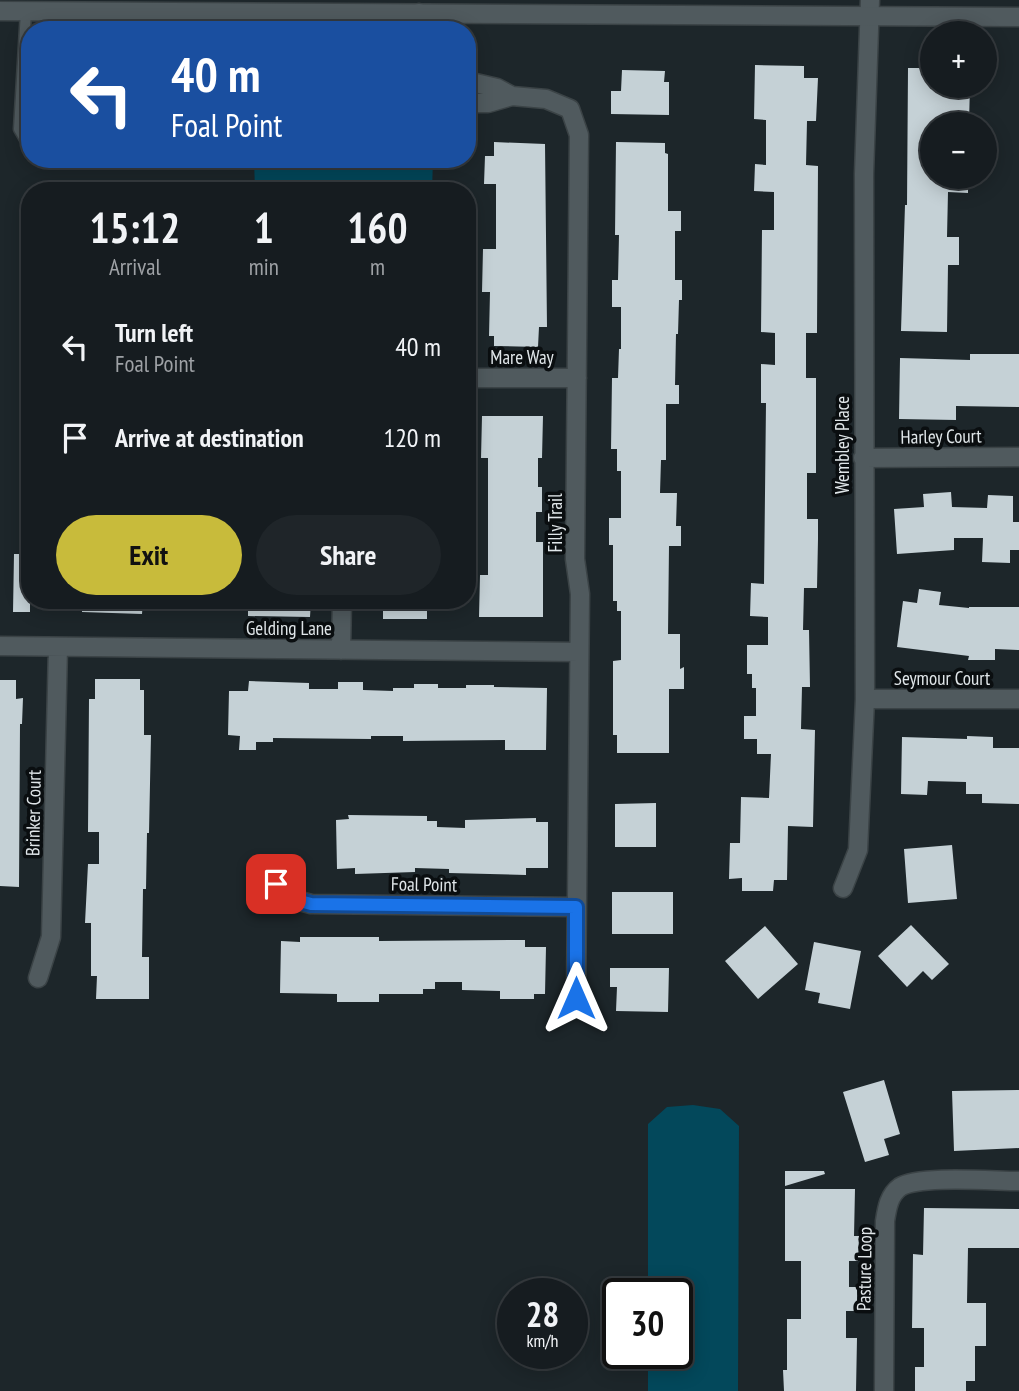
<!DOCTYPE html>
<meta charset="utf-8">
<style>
body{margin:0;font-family:"PT Sans Narrow",sans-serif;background:#1f2529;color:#f1f3f6;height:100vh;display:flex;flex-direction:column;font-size:26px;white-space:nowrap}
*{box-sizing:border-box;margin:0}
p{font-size:23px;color:#9ea1a5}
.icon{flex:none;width:38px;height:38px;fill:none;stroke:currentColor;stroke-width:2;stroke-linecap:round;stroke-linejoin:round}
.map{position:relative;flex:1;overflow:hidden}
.drawer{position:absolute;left:21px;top:182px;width:455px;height:427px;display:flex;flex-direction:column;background:#161c20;border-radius:28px;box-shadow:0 4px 18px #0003,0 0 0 2px #353a3e}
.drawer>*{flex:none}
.banner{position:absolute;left:21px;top:21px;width:455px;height:147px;border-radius:28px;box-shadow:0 4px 18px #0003,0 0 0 2px #353a3e;background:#1a4fa0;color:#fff;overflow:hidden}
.fabs{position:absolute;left:920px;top:21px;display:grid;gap:14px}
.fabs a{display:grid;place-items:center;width:77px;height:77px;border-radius:50%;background:#161c20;box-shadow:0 4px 18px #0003,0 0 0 2px #353a3e;font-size:35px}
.speed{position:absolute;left:497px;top:1278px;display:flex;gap:14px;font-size:35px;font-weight:700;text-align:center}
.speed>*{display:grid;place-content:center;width:91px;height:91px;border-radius:50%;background:#161c20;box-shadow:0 4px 18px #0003,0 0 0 2px #353a3e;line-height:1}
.speed small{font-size:18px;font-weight:400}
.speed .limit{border:4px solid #111;border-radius:10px;background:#fff;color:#111}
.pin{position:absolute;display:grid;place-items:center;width:60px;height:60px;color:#fff;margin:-30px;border-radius:14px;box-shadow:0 4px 10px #0006}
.me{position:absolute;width:77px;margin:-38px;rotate:0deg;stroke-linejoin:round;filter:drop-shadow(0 0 5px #0008)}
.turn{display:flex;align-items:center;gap:24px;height:147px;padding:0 35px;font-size:32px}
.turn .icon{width:91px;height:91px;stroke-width:2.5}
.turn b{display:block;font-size:49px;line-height:60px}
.eta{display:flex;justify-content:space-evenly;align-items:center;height:119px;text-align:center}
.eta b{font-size:42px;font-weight:700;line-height:49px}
.button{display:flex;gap:14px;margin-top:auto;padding:14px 35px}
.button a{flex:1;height:80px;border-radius:42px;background:#c8bb3b;color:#111;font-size:28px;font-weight:700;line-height:80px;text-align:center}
.button a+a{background:#1f2529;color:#f1f3f6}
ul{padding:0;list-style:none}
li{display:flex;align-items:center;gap:21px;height:91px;padding:0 35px}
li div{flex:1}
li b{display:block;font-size:26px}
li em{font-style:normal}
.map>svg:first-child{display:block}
.water{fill:#03485b}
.building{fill:#c5d1d6}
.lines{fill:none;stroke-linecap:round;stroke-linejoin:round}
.service-casing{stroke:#3b4346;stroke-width:13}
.minor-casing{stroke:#3b4346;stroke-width:21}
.tertiary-casing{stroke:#3b4346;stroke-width:21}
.service{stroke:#505a5e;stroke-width:10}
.minor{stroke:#505a5e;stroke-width:18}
.tertiary{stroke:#505a5e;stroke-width:18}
.route-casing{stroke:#114b97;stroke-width:18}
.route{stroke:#1a73e8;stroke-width:12}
.labels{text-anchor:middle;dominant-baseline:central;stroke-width:7;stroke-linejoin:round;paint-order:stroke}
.street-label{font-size:19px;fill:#e0e6e9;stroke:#0a0e10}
</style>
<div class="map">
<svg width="1019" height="1391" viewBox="0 0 1019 1391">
<rect width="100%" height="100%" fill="#1d262a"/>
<path class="water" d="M254 159H433L432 191H255Z
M693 1105 720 1109 739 1126 738 1391H648V1353H677V1293H648V1124L667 1107Z"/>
<path class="building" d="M755 65 804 66V78H818L816 121H807L806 165 818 166 817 333H806V378H816V473H807V519H818V539L817 588H804L803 630H809L810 687H802L801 729 815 730 813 827 788 826 787 880H774L773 891H742V878L729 879 730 843H740L741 797 769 798 771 754H757V739H744V716H756V688H752V674H747V645H768V617L750 616 751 583 764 584 766 403H761V364L775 365V333L761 332 762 230H774V192L754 191 755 164 766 165V120L754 119Z
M908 68H933V86H970L969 122 933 121V177H968V193L948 192 947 237H959V265H948L947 332 901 331 905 205H907Z
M622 70 665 71 664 82H669V115L611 114V91H621Z
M494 142 545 144 547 327H539L538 347 494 346V336H489L490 292H482L483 249H496V184H484L485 156H494Z
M616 142 665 143V153L668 154V211H681V231H675V280H682V300H679L678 334H676L675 385H679V404H666V460H661L660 493H677L676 526H681V546H669L668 634H680V669L684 667V689H669V753H617V735H613V661L621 660V611H617V601H613V545H609V518H621V471H617V449H611L612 378H618L619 349H621V307H612V280H618L619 235H615Z
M970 354H1019V407L956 406V420L899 419 900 358 970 360Z
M482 416H543L542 458H538V487H542V512H536V542H543V617H479L480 575H488V458H481Z
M951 492 952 507 987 508 988 495 1013 496V522H1019V550H1010V563L982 562 983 538H954V550L897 554 894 509 924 507 923 494Z
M14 554H30V612H13Z
M919 589 941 592 939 605 969 608V607H1019V650L995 649V660H968L969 656 897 647 903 601 917 603Z
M82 600H143L142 614 82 612Z
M248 600H311L310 617 248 616Z
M383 600H427V619H383Z
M95 679H140V690H144V735H151L149 833H147L146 889H143L142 957H149V999H96L97 976H91V923H85L88 864H99V832H88L89 699H95Z
M0 680H16V699L23 698 22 724H20L19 887 0 886Z
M249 681 309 683V689H338V682H363V690L393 691V688H414V684H438V688H466V685H494V687L547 688 546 750H505V740L403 741V736H371V739L273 738V742H256V750H239L240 736 228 735 229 691H248Z
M967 736 993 737V748H1019V804L982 803V794H966V782L928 781 927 795 901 794 902 737 967 739Z
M656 803V847H615V804Z
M348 815 427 816V821H437V827L465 828V820L536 818V822H548V868H526V875L449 873V869L415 868V872L355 874V868L337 869 336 820 349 819Z
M952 845 957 899 908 903 904 849Z
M612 892H673V934H612Z
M911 925 949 964 932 980 923 971 907 987 878 956Z
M765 926 798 964 758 999 725 961Z
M300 937H379V941L525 940V947H546L545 994H534V999H500V991L462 990V982H435V989H423V994H379V1002H337V994L280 993 281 941 300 942Z
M814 942 861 951 850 1009 818 1003 820 993 805 990Z
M610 968H669L668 1012 616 1011 617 987H610Z
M884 1080 900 1134 884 1139 889 1155 865 1162 843 1092Z
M1019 1090V1148L954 1151 952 1091Z
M785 1171H824L825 1174 785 1186Z
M785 1189H855L854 1236H859L858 1261H849V1287H857V1311H846V1338H857L856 1391H784L783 1370H787V1319H801V1261H785Z
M924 1208 1019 1209V1248H968L967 1303H986V1346H975V1381H966V1391H915V1367H924V1328H912L913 1254 923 1255Z"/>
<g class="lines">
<g class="service-casing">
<path id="service" d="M26 11 19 129 30 148
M146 30 147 11
M54 159 65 162 119 161 125 159"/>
</g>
<g class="minor-casing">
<path id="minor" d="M419 13V30
M467 81 497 88 512 96
M467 103H488L512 96 546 99 570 109 579 135 575 559 580 594 576 998
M467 378H577
M863 458 1019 457
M0 646 579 652
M341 650 342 600
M865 699H1019
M276 884 300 901 311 904 576 907
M843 888 858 850 865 699 864 174 870 0
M38 978 51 937 58 647
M884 1391 885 1221C887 1208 889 1195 900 1187 919 1175 993 1181 1019 1181"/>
</g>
<g class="tertiary-casing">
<path id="tertiary" d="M0 11 1019 17"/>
</g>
<use href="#service" class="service"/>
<use href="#minor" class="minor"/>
<use href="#tertiary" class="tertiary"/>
</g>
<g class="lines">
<g class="route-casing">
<path id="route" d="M276 884 300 901 311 904 576 907V998"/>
</g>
<use href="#route" class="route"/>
</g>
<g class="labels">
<g class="street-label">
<text x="522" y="357">Mare Way</text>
<text transform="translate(941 436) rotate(-1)">Harley Court</text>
<text transform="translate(842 445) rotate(-90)">Wembley Place</text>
<text transform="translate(555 523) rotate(-90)">Filly Trail</text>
<text x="289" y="628">Gelding Lane</text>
<text x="942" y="678">Seymour Court</text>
<text transform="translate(33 813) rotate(-89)">Brinker Court</text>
<text transform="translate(424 884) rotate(1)">Foal Point</text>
<text transform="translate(864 1269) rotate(-89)">Pasture Loop</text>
</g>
</g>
</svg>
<div class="fabs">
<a>+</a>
<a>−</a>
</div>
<div class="speed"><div>28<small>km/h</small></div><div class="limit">30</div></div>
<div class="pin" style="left:276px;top:884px;background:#d93025"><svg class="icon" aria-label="arrive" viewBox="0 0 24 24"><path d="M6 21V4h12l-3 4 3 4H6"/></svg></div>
<svg class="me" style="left:576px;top:998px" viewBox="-20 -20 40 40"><path d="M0-17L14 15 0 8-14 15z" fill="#1a73e8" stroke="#fff" stroke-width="4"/></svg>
<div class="banner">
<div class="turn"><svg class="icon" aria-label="left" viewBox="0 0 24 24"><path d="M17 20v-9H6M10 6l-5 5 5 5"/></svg><div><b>40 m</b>Foal Point</div></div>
</div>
<section class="drawer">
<div class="eta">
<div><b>15:12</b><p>Arrival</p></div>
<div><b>1</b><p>min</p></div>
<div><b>160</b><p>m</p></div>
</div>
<ul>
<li><svg class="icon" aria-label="left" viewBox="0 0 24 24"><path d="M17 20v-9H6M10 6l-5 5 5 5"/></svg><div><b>Turn left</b><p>Foal Point</p></div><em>40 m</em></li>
<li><svg class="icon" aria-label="arrive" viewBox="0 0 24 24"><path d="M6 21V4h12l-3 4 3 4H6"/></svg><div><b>Arrive at destination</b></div><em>120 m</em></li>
</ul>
<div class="button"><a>Exit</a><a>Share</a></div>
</section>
</div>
